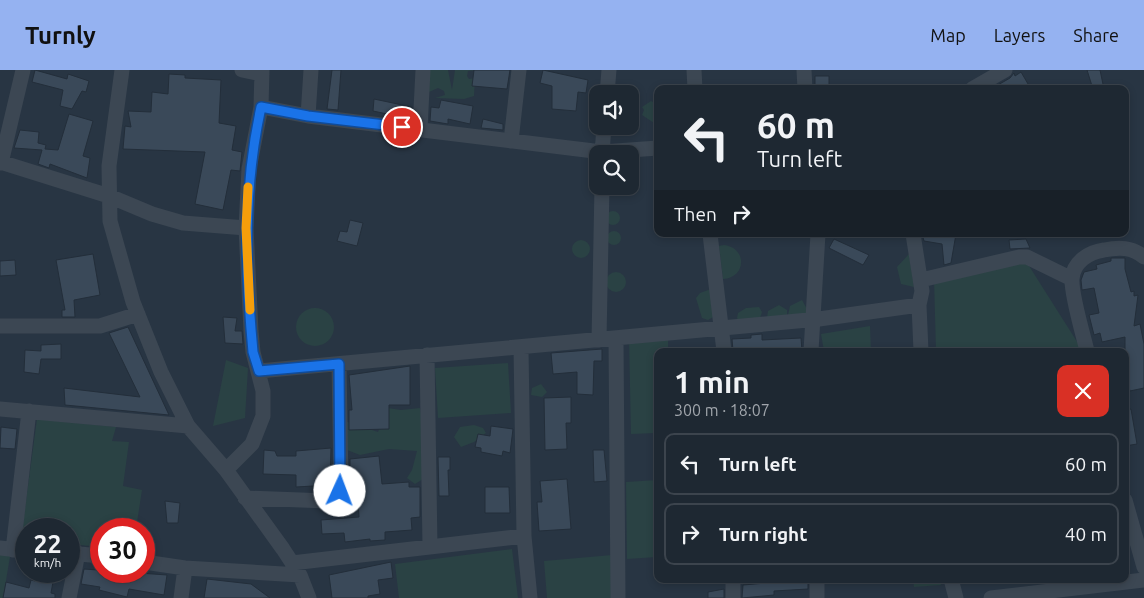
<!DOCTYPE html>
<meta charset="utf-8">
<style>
body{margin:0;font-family:Ubuntu,sans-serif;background:#2b343e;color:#f1f3f6;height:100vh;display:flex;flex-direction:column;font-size:19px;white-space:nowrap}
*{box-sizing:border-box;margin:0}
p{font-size:16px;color:#a1a6ac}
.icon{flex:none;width:28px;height:28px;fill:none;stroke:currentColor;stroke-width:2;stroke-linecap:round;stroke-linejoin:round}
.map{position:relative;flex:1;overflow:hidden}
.panel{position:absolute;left:654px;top:278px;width:475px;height:235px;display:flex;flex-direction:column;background:#1e2832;border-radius:10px;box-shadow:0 2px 8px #0003,0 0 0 1px #3c444d}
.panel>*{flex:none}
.hud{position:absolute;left:654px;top:15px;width:475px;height:152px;border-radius:10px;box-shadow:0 2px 8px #0003,0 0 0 1px #3c444d;background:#1e2832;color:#f1f3f6;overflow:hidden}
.tools{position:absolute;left:589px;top:15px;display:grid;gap:10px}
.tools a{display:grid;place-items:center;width:50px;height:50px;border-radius:10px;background:#1e2832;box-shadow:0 2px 8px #0003,0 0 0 1px #3c444d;font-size:25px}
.speed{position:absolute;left:15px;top:448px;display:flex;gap:10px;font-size:25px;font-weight:700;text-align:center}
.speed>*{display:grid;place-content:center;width:65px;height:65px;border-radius:50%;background:#1e2832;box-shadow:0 2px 8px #0003,0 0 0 1px #3c444d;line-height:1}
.speed small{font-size:12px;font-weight:400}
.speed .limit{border:8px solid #d22;background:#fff;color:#111}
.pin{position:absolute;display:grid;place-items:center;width:42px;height:42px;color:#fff;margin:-21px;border:2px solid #fff;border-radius:50%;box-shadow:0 1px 5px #0007}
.me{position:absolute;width:55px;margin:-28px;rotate:2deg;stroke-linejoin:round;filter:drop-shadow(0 0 4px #0008)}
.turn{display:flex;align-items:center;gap:18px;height:105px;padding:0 20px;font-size:22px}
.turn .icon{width:65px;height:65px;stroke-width:2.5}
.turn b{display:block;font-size:35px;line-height:42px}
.then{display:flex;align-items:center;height:48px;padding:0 20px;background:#0003;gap:10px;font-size:19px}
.round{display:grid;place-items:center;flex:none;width:52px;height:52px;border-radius:10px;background:#2b343e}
.headline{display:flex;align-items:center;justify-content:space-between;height:85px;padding:0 20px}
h1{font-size:30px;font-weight:700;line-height:38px}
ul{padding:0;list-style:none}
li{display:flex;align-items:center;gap:15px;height:62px;margin:0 10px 8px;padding:0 10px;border:2px solid #3c444d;border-radius:10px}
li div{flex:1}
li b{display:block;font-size:19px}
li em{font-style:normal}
header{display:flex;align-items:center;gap:30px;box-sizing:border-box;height:70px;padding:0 25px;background:#95b2f1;color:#111}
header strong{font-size:24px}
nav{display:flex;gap:28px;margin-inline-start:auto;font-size:18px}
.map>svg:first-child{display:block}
.green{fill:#2a4244}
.building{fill:#3a4959;stroke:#232e3a}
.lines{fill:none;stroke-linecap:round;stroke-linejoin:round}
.minor{stroke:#3c4753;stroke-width:15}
.route-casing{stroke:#114b97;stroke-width:12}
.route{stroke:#1a73e8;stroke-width:9}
.slow{stroke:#f59e0b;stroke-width:9}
</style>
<header>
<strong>Turnly</strong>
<nav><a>Map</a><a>Layers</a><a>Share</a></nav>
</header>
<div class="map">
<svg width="1144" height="528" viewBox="0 0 1144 528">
<rect width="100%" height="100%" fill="#283543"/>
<path class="green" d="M423 0H448L452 20 455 0H477L468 1 467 6 469 9 475 8 474 26 464 29 435 28 445 25 444 21 438 18 429 22Z
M651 31 657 34V55L642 45 644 40 642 37Z
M606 148a7 7 0 1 1 14 0a7 7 0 1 1-14 0Z
M607 168a7 7 0 1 1 14 0a7 7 0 1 1-14 0Z
M572 179a9 9 0 1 1 18 0a9 9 0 1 1-18 0Z
M724 175C748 178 746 208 723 209L719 176Z
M909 184 914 217 901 214 897 197Z
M1024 188 1081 278 1075 281H936L934 209Z
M606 212a10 10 0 1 1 20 0a10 10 0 1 1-20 0Z
M711 219 715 246 708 250 702 248 696 228 700 223Z
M802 230 808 241 807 246 788 245 790 236Z
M779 235 787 240V246L767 248 768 241Z
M759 237 762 242 758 254 740 253 737 248 738 243 746 238Z
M296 257a19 19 0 1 1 38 0a19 19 0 1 1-38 0Z
M870 256 871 281H824L821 264Z
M629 268H668V281H658L657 363 631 364Z
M226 290 248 298 245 348 213 356Z
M508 293 511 343 438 348 435 298Z
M541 314 547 322 542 327 531 325 532 318Z
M388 338 401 340 420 338 431 404 415 414 407 408 412 400 417 381 389 379 360 385 347 380 345 351 378 362Z
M37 349 116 357 112 371 129 372 123 416 142 420 136 459H101V477L69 474V459H26V469L21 468Z
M474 355 483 358 486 363 474 372 461 377 454 367 460 357Z
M657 410V487L627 489 626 412Z
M512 479 518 528H399L395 494Z
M0 480 11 481 3 528H0Z
M612 485 616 528H547L544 491Z
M913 509H940L941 515 914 517Z"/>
<path class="building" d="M35 0 67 9 68 4 89 11 86 22 82 21 72 39 60 36 63 20 32 12Z
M332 0H341L338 40 327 39Z
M474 0H510L507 19 472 16Z
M543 0 588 10 586 23 578 22 576 41 552 39V16L540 13Z
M1087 0H1100L1104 19H1094L1092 16Z
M1021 2 1031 19H991L1010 8 1014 3 1015 6Z
M169 4 185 5V8L221 10 219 53 236 56 232 80 242 82 240 101 231 100 223 140 195 134 205 82 123 79 125 56 131 57 128 41 151 42 152 22 168 24Z
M815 6H829V17L815 18Z
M374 29 412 37 411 49 373 41Z
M441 30 473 36 470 54 448 49V54L430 51 431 37 439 38Z
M69 44 93 51 83 86 90 88 87 108 50 94 49 98 38 94 42 80 14 78 20 60 39 62 38 73 46 75 45 79 58 80Z
M483 49 503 54V60L481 58Z
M350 150 363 153 357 176 337 171 340 161 347 162Z
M922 164H956L951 193 944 195 942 174 924 171Z
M834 169 869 185 863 195 829 178Z
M1026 169 1030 178 1010 179 1009 170Z
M93 184 100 225 74 230 75 247H62V240H65L56 190Z
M1111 188H1125V199L1131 222 1134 221V226L1138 225 1134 256 1140 254 1144 274V318L1130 321 1125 301V267L1102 272 1100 263 1094 265 1089 245 1099 243 1094 218 1082 220 1081 210 1084 202 1097 199 1096 195 1111 191Z
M15 190 16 205 0 206V191Z
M223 247 237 248 235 261H242L243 274 225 273Z
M128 257 169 345 65 335 64 318 140 327 109 263Z
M762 264V270L801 268 802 281H733L732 269 751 268V265Z
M61 274V289H41L39 304 24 302 25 280 41 281V275Z
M602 279V291H594L593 325 577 324V302L553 304 551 283Z
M410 296V335H389V359L349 360V340H352L349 305Z
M571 327V353H566L567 379 545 380 544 328Z
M1131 339 1137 374 1125 376V340Z
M491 356 513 359 510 383 503 381 502 386 481 382V378L475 377 478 364 490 366Z
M1 357 17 359 15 379 0 378Z
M331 378 330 415 296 417V405L263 404 264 380 275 381 277 386H296V381Z
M593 380H604L607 411 594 412Z
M379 386 382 414 409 412V417H420V447L411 448 412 460 385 462V470L370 471V469L345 472 344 463 322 464 321 450 359 447 357 418H353V414H350V389Z
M438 387H450V400H448L449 426H439Z
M567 409 571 459 539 461 537 432H542L540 411Z
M485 417H509L510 443H485Z
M165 431 180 433 178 453H167Z
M391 492 393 508 378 510 380 524 368 526V528H332L329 505Z
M84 499 167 505 164 525 129 519 127 527 99 520 100 517 81 514Z
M36 501H55L51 523 55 524V528H3L6 512 29 518 31 510 35 511Z
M58 501H65L63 510 57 509Z
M207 509 251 514 270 528H204Z
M766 509H808V519L774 521V525L742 528 743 515 766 513Z
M724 519V528H708V522Z"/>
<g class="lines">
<path class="minor" d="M122 0 109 96 110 151 133 232 161 302 188 356 226 400 283 479 300 505 309 528
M242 0 262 4
M694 0 695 19
M804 0 805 19
M972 19 1005 0
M607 24 609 0
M261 37 308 46 602 82 658 78
M308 46 311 0
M420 59 423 0
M511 71 519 0
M602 84 604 56
M0 92 109 126 152 144 183 153 246 158
M1 93 23 0
M710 164 724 281
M913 164 922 221 919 235
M921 210 1019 187H1027L1072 209
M0 256H100L138 244
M616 269 618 528
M599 270 602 116
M521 278 524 466 530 528
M811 281 818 164
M1087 281C1083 264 1071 224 1072 209 1073 192 1089 182 1104 180 1119 177 1132 177 1144 187
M427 285 430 477
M259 301 819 249 919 235 921 281
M0 339 188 356
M226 400 252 374 263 346V321L253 282 251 261 246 158 249 99 261 37 262 0
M245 428 328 431 336 427 341 413 339 294
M1125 430 1144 497
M0 478 26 481
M13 480 29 341
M69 483 101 486
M144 492 185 498 300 505
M292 493 524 466
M733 509V528
M817 509V528
M951 509 956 528
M69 528 78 483
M181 528 185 498
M991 528 1144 510"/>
</g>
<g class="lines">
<g class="route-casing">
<path id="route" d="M340 421 339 294 259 301 253 282C245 197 243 120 261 37L308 46 402 57"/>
</g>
<use href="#route" class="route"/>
<path class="slow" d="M248 117 246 158 250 240"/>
</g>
</svg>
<div class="tools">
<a><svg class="icon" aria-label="sound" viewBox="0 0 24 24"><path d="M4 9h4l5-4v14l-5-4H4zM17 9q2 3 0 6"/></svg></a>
<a><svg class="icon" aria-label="search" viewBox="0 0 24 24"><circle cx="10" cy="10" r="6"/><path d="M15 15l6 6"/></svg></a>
</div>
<div class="speed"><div>22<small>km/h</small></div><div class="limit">30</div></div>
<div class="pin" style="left:402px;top:57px;background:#d93025"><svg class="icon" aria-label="arrive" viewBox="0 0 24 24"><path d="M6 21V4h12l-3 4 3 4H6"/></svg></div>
<svg class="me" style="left:340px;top:421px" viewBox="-20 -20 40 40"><circle r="19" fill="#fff"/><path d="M0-13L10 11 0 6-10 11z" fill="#1a73e8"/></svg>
<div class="hud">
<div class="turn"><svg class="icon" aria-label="left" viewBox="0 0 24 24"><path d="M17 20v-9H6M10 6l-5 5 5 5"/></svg><div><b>60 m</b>Turn left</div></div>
<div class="then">Then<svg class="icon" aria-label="right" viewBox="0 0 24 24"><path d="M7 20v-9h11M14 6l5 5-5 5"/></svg></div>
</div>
<section class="panel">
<div class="headline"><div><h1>1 min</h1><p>300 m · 18:07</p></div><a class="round" style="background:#d93025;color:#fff"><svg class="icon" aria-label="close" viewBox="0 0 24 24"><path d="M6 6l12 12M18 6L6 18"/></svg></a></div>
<ul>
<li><svg class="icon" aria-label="left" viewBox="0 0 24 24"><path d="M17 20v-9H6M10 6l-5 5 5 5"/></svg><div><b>Turn left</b></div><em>60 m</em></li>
<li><svg class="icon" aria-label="right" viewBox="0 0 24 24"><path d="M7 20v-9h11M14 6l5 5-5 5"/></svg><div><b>Turn right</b></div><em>40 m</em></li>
</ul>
</section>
</div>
